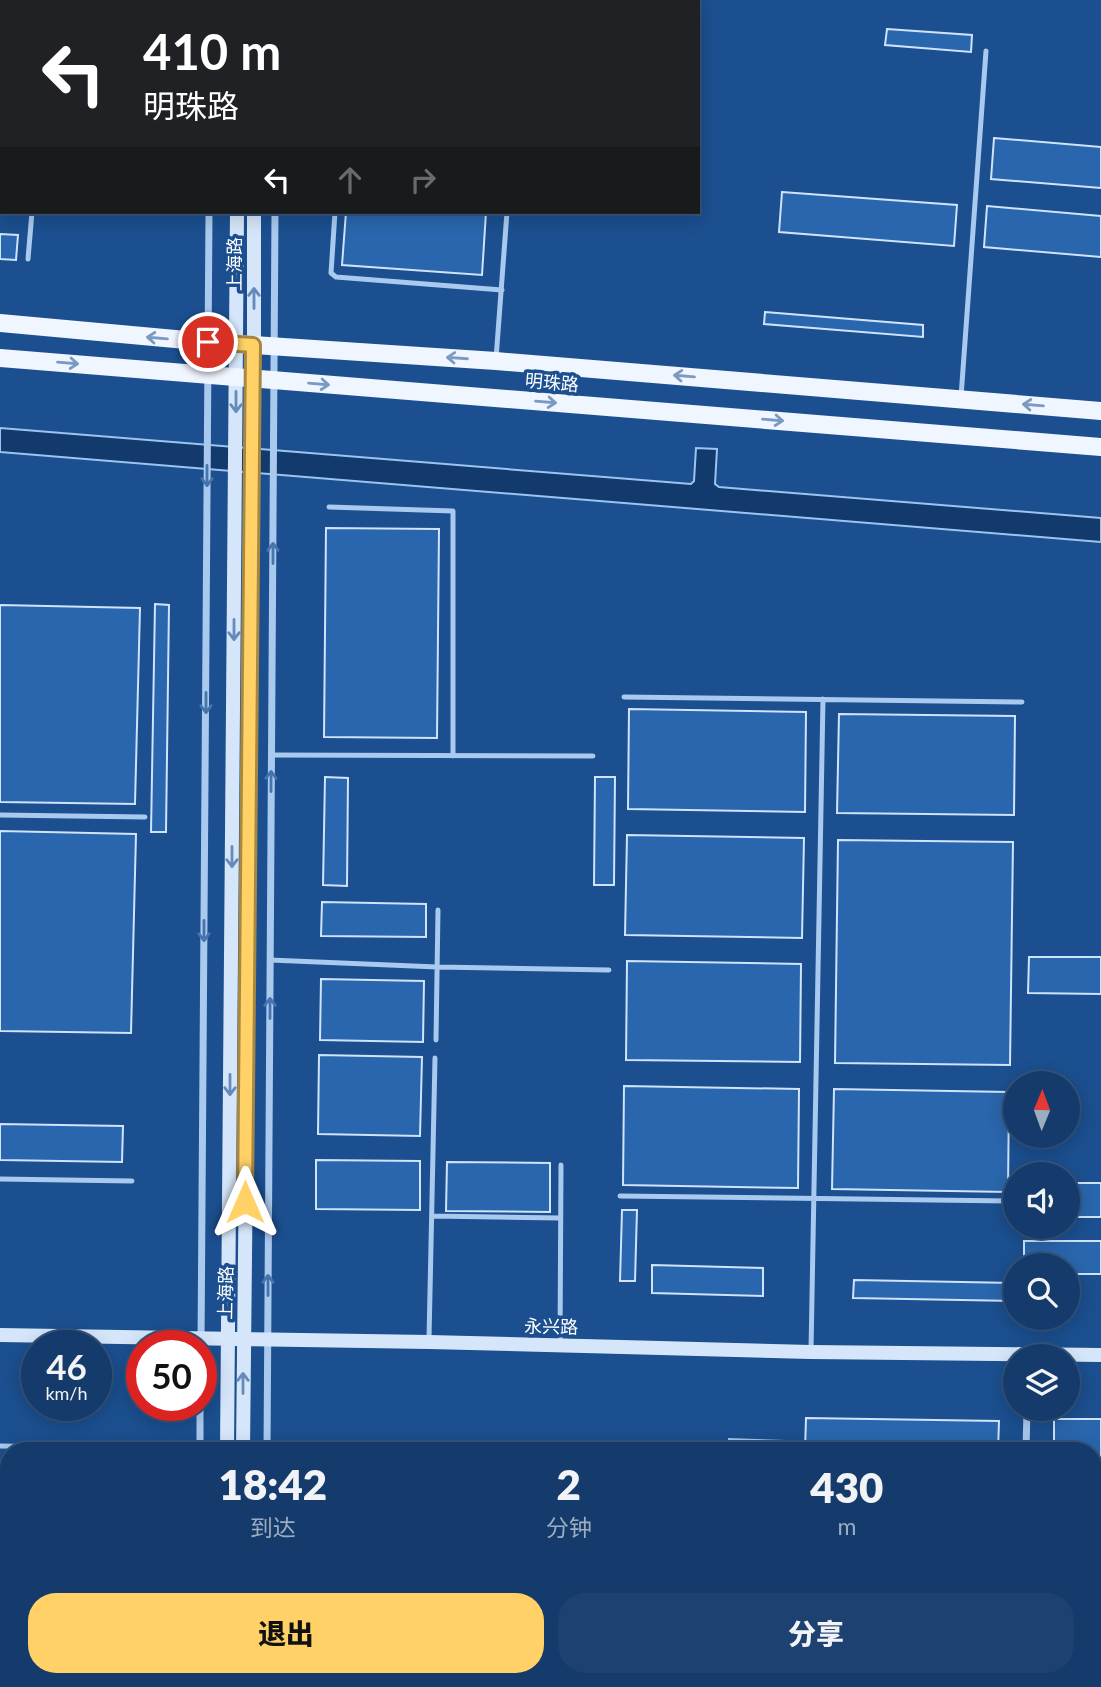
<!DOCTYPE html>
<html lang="zh">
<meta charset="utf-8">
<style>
body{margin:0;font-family:Lato,"Noto Sans SC",sans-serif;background:#1d4271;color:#f1f3f6;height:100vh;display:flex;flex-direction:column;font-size:26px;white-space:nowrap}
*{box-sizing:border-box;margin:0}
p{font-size:23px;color:#9dadc1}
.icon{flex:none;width:38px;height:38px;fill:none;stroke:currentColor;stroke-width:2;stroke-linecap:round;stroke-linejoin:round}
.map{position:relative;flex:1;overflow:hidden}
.drawer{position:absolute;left:0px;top:1442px;width:1102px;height:245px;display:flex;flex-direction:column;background:#143b6b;border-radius:28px 28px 0 0;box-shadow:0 4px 18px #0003,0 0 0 2px #33557e}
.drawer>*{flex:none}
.top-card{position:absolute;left:0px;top:0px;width:700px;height:214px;box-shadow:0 4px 18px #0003,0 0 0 2px #33557e;background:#202124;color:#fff;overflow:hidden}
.needle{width:46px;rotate:1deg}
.buttons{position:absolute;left:1003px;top:1071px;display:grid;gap:14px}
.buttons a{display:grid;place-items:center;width:77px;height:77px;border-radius:50%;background:#143b6b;box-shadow:0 4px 18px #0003,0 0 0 2px #33557e;font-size:35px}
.speed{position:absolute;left:21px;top:1330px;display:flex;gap:14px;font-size:35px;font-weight:700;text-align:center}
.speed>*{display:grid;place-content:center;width:91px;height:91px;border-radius:50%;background:#143b6b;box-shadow:0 4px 18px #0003,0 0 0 2px #33557e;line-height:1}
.speed small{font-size:18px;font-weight:400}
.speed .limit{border:10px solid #d22;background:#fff;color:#111}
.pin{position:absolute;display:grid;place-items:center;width:60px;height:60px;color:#fff;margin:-30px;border:4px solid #fff;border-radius:50%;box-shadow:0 2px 7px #0007}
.me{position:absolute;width:77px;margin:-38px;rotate:0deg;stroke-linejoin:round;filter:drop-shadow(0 0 5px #0008)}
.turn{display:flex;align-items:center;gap:24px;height:147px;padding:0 28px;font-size:32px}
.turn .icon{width:91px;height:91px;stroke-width:2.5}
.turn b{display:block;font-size:49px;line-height:60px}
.lanes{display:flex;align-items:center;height:66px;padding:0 28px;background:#0003;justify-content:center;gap:35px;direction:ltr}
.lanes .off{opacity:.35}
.eta{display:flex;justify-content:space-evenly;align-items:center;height:119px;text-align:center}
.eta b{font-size:42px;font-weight:800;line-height:49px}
.primary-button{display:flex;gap:14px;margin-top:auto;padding:14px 28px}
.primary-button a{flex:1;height:80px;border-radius:28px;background:#ffd166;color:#111;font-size:28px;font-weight:800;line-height:80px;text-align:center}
.primary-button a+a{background:#1d4271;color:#f1f3f6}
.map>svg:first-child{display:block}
.water{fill:#123a6d;stroke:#9cc4f0;stroke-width:2}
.building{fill:#2a66ad;stroke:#cfe3fa;stroke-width:2}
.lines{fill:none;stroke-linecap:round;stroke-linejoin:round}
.lane{stroke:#a9c9ee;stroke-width:5}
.street{stroke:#a9c9ee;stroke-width:7}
.secondary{stroke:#d6e6fa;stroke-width:14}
.primary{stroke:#f0f6ff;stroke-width:18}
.oneway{stroke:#668bba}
.oneway2{stroke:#7b9ac1}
.oneway3{stroke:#4674ac}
.route-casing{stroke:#a68842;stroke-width:18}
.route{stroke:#ffd166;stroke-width:12}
.labels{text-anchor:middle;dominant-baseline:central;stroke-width:7;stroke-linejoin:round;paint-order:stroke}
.street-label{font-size:18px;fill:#fff;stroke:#1b4f8f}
</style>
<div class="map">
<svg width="1101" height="1687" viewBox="0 0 1101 1687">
<rect width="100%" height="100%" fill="#1b4f8f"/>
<path class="water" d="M0 428 691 484 694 481 696 448 717 449 715 484 719 487 1101 518V542L0 452Z
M729 1439 785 1441V1451H729Z
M725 1678H782V1687H725Z"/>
<path class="building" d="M0 9H2V147H0Z
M887 29 972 35 971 52 885 45Z
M994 138 1101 147V188L991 179Z
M782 192 957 205 954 246 779 232Z
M987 206 1101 216V257L984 247Z
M346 212H486L482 275 342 265Z
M0 234 18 235 16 260 0 259Z
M765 312 923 325V337L764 324Z
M326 528 439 529 437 738 324 737Z
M155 604 169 605 166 832H151Z
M0 605 140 608 135 804 0 802Z
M629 709 806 712 805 812 628 809Z
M839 714 1015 716 1014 815 837 813Z
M325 777 348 778 347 886 323 885Z
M595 777H615L614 885H594Z
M0 831 136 834 131 1033 0 1031Z
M627 835 804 838 802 938 625 935Z
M838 840 1013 842 1010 1065 835 1063Z
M322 902 426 904V937L321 936Z
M1029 957H1101V994L1028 993Z
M627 961 801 964 800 1062 626 1060Z
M321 979 424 981 423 1042 320 1040Z
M319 1055 422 1057 420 1136 318 1134Z
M624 1086 799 1089 798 1188 623 1185Z
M834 1089 1009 1092 1008 1192 832 1189Z
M0 1124 123 1126 122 1162 0 1160Z
M316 1160 420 1161V1210L316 1209Z
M447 1162 550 1163V1212L446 1211Z
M1068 1183H1101V1217H1068Z
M622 1210H637L635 1281H620Z
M1024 1241H1101V1274H1068V1265H1024Z
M652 1265 763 1268V1296L652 1293Z
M854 1280 1015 1283V1301L853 1298Z
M806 1418 999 1421 998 1451H805Z
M1054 1419H1101V1507H1094V1451H1054Z
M0 1467H9V1678L46 1679H0Z
M320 1678H490L489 1687H320Z
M532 1678H698V1687H532Z
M802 1678H993V1687H802Z"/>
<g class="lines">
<path class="lane" d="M48 2V0
M335 212 331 273 336 277 502 290
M28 259 32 212
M496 359 507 212
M961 397 986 51
M329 507 453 511V756
M624 697 1022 702
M271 755 593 756
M0 815 145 817
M270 960 437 967 609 970
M436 1040 438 910
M0 1179 132 1181
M620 1196 1009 1201
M432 1216 560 1218
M429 1339 435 1058
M560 1345 561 1165
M811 1351 823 699
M0 1446 121 1448V1451
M1094 1523H1101
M121 1687V1678
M512 1687V1678"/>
<path class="street" d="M211 2V0
M276 2V0
M201 1346 209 212
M200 1451V1405
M267 1451 275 212
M1026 1451 1027 1409
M198 1687V1678
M265 1687V1678
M1022 1687 1023 1678"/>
<path class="secondary" d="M239 2V0
M255 2V0
M0 1335 429 1342 811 1352 1101 1355
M227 1451 237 212
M243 1451 254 379V212
M226 1687V1678
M241 1687V1678"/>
<path class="primary" d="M0 323 208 342 496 361 1101 411
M0 358 1101 447"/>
</g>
<defs><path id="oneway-shaft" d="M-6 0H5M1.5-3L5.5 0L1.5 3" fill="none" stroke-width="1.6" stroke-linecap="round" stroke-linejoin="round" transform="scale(1.75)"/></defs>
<g class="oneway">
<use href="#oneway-shaft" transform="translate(254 298) rotate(-90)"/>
<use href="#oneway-shaft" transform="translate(236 402) rotate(90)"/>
<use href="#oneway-shaft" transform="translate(234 630) rotate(90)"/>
<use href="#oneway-shaft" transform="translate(232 857) rotate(90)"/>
<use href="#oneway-shaft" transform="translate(230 1085) rotate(90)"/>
<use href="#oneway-shaft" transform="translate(243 1383) rotate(-90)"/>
</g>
<g class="oneway2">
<use href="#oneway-shaft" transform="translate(157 338) rotate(-175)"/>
<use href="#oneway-shaft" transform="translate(457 358) rotate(-176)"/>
<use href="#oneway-shaft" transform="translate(68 363) rotate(5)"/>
<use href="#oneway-shaft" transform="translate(684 376) rotate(-175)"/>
<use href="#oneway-shaft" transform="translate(319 384) rotate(5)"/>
<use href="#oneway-shaft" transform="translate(546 402) rotate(5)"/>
<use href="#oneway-shaft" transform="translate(1033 405) rotate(-175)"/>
<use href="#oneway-shaft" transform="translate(773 420) rotate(5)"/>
</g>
<g class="oneway3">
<use href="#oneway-shaft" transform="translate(207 476) rotate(90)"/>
<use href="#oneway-shaft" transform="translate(273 553) rotate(-90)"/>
<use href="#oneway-shaft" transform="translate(206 703) rotate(90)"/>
<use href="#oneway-shaft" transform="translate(271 781) rotate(-90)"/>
<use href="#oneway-shaft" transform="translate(204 931) rotate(90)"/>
<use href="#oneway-shaft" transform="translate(270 1008) rotate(-90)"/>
<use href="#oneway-shaft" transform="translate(268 1285) rotate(-90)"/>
</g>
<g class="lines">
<g class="route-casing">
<path id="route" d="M208 342 253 345 245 1202"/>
</g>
<use href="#route" class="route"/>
</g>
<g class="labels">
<g class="street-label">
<text transform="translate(234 264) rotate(-90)">上海路</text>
<text transform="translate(552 382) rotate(5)">明珠路</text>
<text transform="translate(225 1293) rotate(-89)">上海路</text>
<text transform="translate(551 1326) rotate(1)">永兴路</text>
</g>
</g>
</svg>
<div class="buttons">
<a><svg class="needle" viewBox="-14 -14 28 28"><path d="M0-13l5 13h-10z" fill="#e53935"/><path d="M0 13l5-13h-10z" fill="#9dadc1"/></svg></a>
<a><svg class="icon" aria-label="sound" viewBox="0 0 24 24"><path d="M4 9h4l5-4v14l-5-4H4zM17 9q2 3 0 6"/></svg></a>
<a><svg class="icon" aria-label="search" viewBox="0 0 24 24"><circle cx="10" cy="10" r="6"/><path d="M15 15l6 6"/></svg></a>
<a><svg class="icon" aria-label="layers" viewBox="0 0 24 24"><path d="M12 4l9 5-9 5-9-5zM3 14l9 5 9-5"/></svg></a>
</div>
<div class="speed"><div>46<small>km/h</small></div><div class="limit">50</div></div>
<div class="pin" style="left:208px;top:342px;background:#d93025"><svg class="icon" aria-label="arrive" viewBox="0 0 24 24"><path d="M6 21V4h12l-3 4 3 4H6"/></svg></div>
<svg class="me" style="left:245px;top:1202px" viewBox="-20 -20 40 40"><path d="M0-17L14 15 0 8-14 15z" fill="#ffd166" stroke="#fff" stroke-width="4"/></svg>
<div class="top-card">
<div class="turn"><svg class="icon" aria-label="left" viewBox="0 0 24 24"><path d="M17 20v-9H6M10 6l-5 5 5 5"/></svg><div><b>410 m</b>明珠路</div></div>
<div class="lanes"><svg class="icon" aria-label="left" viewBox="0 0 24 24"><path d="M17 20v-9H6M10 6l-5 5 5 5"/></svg><svg class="icon off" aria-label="ahead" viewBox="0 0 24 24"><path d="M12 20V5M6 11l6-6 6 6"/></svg><svg class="icon off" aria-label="right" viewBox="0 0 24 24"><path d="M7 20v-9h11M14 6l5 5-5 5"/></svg></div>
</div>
<section class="drawer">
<div class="eta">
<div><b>18:42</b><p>到达</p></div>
<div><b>2</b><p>分钟</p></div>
<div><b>430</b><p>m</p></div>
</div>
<div class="primary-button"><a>退出</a><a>分享</a></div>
</section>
</div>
